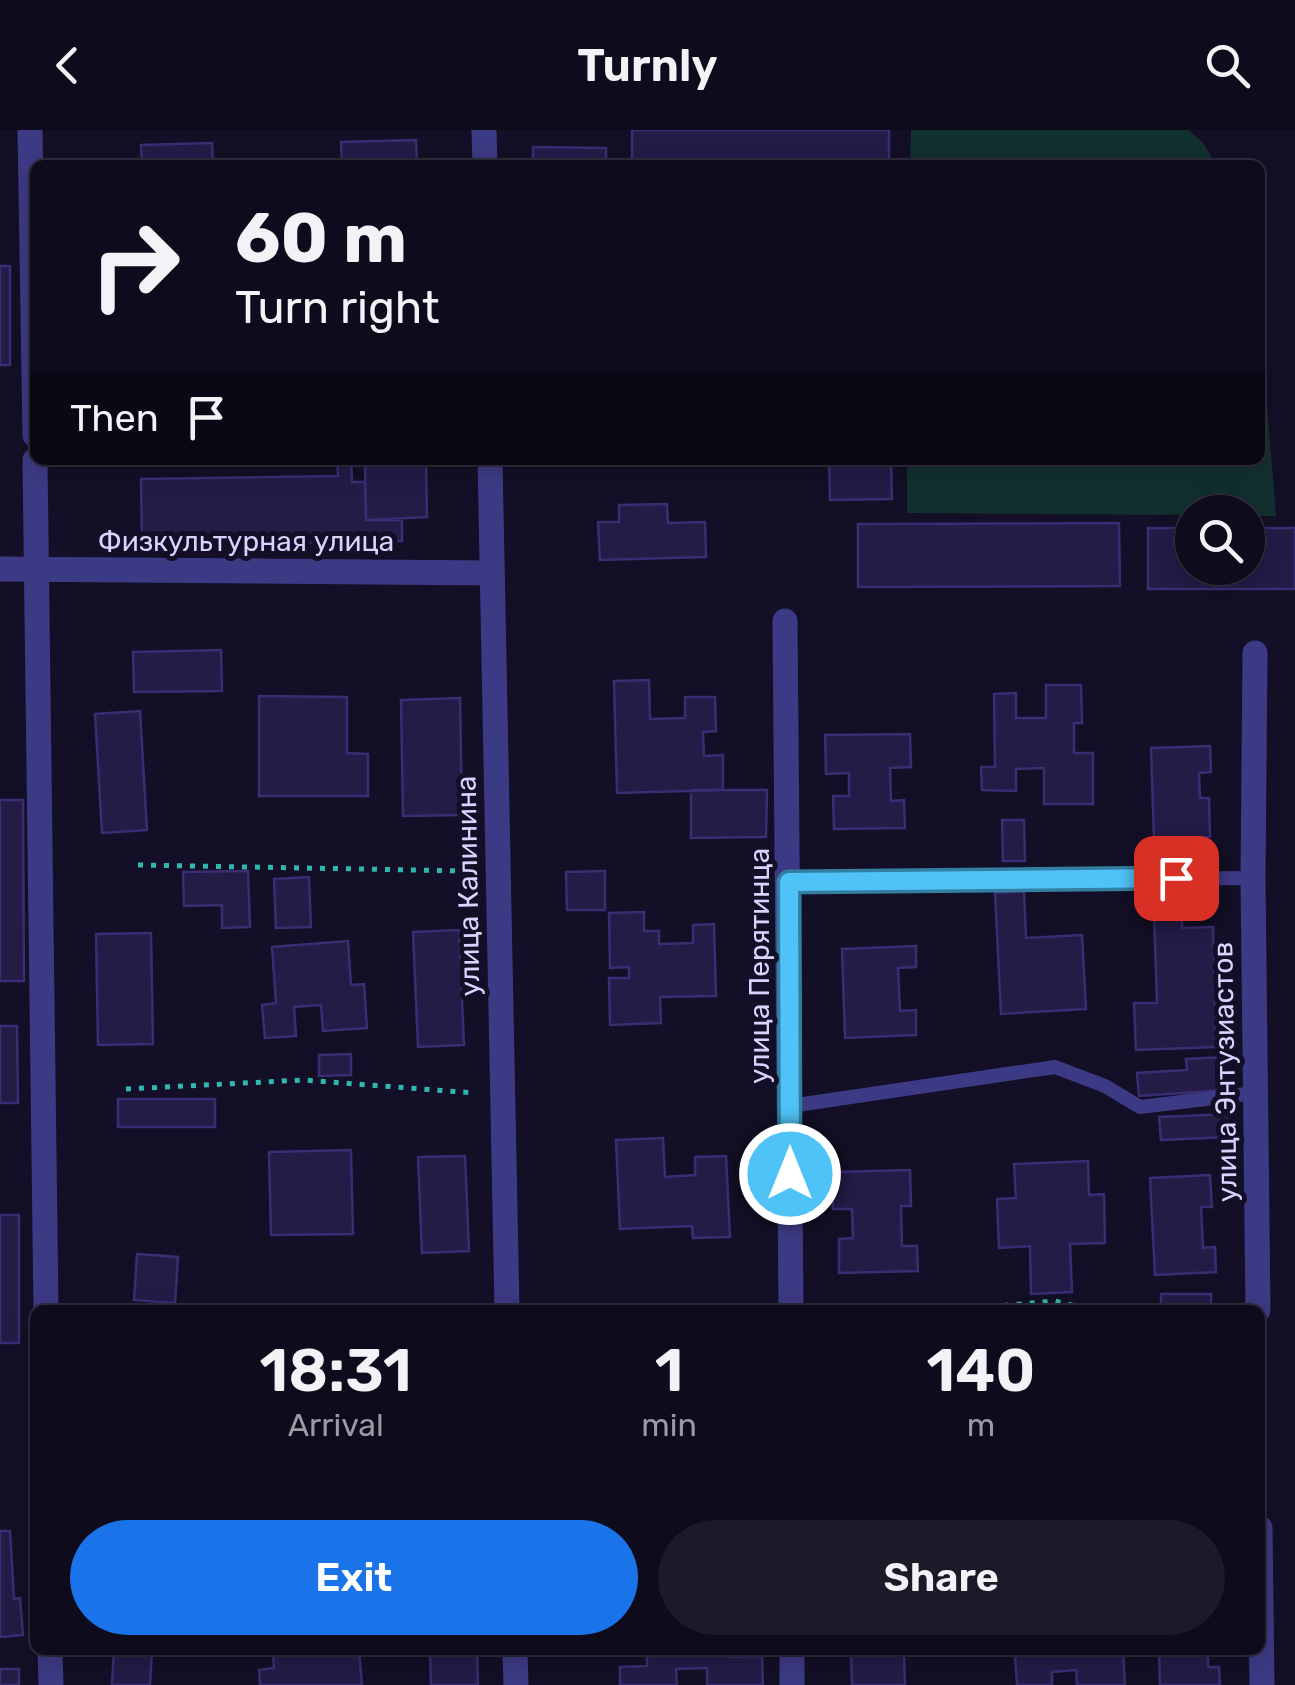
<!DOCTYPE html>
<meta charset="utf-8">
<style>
body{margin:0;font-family:Rubik,sans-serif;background:#1c1929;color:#f1f3f6;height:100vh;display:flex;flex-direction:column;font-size:38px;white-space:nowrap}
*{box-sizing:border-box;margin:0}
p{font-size:32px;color:#9b9ba3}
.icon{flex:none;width:55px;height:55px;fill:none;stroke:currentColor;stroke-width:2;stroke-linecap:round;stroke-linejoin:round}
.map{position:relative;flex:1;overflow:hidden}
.sheet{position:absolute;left:30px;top:1175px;width:1235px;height:350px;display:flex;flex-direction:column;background:#0e0b1c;border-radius:15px;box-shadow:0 5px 25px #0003,0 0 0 2px #2e2b3b}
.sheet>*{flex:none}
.hud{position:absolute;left:30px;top:30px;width:1235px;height:305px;border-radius:15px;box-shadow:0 5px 25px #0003,0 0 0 2px #2e2b3b;background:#0e0b1c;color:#f1f3f6;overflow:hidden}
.controls{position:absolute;left:1175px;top:365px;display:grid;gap:20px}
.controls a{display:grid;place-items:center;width:90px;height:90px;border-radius:50%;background:#0e0b1c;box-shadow:0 5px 25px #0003,0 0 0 2px #2e2b3b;font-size:50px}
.pin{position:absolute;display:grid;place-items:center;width:85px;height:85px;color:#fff;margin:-42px;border-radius:20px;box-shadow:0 5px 15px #0006}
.me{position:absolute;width:110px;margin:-55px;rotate:0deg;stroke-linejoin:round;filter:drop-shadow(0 0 8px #0008)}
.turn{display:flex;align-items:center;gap:35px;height:210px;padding:0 40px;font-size:45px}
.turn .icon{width:130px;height:130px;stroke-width:2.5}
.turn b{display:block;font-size:70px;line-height:85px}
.then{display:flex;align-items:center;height:95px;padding:0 40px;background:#0003;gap:20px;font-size:38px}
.eta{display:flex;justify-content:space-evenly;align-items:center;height:170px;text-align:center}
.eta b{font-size:60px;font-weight:600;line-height:70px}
.cta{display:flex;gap:20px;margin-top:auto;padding:20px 40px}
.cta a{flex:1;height:115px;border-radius:60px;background:#1a73e8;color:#fff;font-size:40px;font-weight:600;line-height:115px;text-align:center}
.cta a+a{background:#1c1929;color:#f1f3f6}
header{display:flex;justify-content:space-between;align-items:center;height:130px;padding:0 40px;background:#0e0b1c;font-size:45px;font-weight:600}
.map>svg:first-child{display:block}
.green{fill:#12302f}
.building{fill:#241b47;stroke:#3b2d73;stroke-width:2.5}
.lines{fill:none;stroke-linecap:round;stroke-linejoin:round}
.path{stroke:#2fb8b0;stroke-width:5;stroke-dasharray:5 8;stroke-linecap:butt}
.service{stroke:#3d3a85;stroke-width:14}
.minor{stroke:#3d3a85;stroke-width:25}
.route-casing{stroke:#337fa1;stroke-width:25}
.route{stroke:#4fc3f7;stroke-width:18}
.labels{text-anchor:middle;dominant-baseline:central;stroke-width:10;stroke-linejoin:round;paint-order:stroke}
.street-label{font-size:28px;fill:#d9d4ff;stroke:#130f26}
</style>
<header><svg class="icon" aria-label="back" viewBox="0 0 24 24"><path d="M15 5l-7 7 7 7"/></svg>Turnly<svg class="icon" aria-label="search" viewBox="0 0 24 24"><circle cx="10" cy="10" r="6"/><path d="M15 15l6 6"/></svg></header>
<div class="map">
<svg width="1295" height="1555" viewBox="0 0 1295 1555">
<rect width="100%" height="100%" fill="#130f26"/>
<path class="green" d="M911 0H1189L1204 14 1216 35H910Z
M1260 185 1276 386H1248V382H1192V385L907 383V330H1260Z"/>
<path class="building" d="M632 0H889V35H632Z
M416 10 417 35H342L341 12Z
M212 13 213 35H142L141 15Z
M533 17 606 18V35H533Z
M0 136H10V235H0Z
M337 330H351L352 352H365L366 390H402V411L142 415 141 349 338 346Z
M365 330H426L427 387 366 390Z
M829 330H891L892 369 830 370Z
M667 374 668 393 705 392 706 427 600 430 598 392H619V375Z
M1119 393 1120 456 858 457V394Z
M1148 398H1192V438H1248V398H1295V459H1148Z
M221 520 222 561 134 562 133 522Z
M649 550 650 589 685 588V567H715L716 601 703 602 704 626 723 625V660L617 663 614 551Z
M1046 555H1081L1082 593H1074V623H1093V674H1044V638L1016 639V661L982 660 981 637H995L994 564 1016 563V588H1046Z
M259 566 347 567V623L368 624V666H259Z
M460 568 462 685 403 686 401 570Z
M140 581 147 700 102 703 95 584Z
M910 604 911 637 890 638 891 671 904 670 905 698 834 699 833 666H849V643L826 644 825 605Z
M1210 616 1211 642 1199 643 1200 668H1209L1210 707 1154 708 1151 618Z
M691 660H767L766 707 691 708Z
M0 670H23L24 851H0Z
M1002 690H1024L1025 731H1003Z
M248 741 250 797 222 798V775L184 776 183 742Z
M605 741V780H567L566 742Z
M309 747 311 797 276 798 274 749Z
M1024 761 1026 808 1082 805 1086 879 1001 884 995 763Z
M644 782V801H659V814L693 813V795L714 794 716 866 660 867 661 893 610 895 609 848H629V837L610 838 609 783Z
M1182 783V798L1213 797 1216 917 1136 920 1134 873H1157L1154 784Z
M459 800 464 915 418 917 413 802Z
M151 803 153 914 98 915 96 804Z
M348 811 351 855 364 854 367 898 323 901 321 875 294 877 296 906 265 908 262 875 276 873 272 817Z
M916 816V837L898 838 900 881 916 880V905L845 908 842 819Z
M0 896H17L18 973H0Z
M351 924V945L319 946V925Z
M1224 927 1226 960 1139 966 1137 943 1187 940 1186 929Z
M118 969H215V997H118Z
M1228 984 1229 1007 1161 1010 1159 987Z
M663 1008 665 1047 695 1045V1027L726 1026 730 1107 693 1108 692 1096 620 1099 616 1010Z
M351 1020 353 1104 271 1105 269 1022Z
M465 1026 469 1121 422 1123 418 1027Z
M1088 1031 1089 1065 1104 1064 1105 1113 1070 1114 1072 1162 1031 1164 1030 1116 999 1118 997 1069 1016 1068 1014 1034Z
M910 1040 911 1076H901L902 1116H917L918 1141 839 1143V1109L853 1108 852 1079H833L832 1042Z
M1210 1045 1212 1077H1201L1203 1118 1215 1117 1216 1142 1155 1145 1150 1048Z
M0 1085H19V1213H0Z
M137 1124 178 1127 175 1173 134 1170Z
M1161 1164H1211V1180H1161Z
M0 1401H10L14 1469 20 1468 23 1505 0 1507Z
M114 1520H152L150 1555H112Z
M255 1520H359L362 1555H260L259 1540 274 1538 273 1524 256 1525Z
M430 1520H477L478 1555H431Z
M647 1520H730V1527L762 1526 763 1555H707V1538L676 1539 677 1555H620V1537L647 1536Z
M1029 1520H1123L1125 1555H1077L1076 1540 1052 1542V1555H1017L1015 1526 1030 1525Z
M1159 1520H1208V1537H1219L1220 1555H1160Z
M904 1523 905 1555H852L851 1525Z
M0 1539H19V1555H0Z"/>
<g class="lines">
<path class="path" d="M138 735 470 741
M126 959 303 950 475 963
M952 1180 1055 1171 1092 1180"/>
<path class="service" d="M789 752 1253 748
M790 976 1055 937 1105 956 1140 977 1255 963"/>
<path class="minor" d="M30 0 35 305
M484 0 485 35
M35 330 46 1180
M490 330 507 1180
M0 439 492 443
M785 491 791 1180
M1255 523 1253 748 1258 1180
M1260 1398 1262 1555
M50 1520 51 1555
M515 1520 516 1555
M792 1520V1555"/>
</g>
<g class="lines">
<g class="route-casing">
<path id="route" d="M790 1044 789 752 1176 748"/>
</g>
<use href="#route" class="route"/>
</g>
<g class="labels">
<g class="street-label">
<text x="246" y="411">Физкультурная улица</text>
<text transform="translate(468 756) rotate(-91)">улица Калинина</text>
<text transform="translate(759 836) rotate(-90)">улица Перятинца</text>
<text transform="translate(1225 942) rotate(-91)">улица Энтузиастов</text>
</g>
</g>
</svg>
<div class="controls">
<a><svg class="icon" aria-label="search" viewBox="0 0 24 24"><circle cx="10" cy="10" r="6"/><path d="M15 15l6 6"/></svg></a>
</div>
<div class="pin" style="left:1176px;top:748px;background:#d93025"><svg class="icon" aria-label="arrive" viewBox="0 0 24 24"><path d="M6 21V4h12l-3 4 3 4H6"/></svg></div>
<svg class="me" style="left:790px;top:1044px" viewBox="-20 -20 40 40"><circle r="17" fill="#4fc3f7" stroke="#fff" stroke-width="3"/><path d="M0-11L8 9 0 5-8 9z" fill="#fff"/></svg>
<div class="hud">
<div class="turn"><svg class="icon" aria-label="right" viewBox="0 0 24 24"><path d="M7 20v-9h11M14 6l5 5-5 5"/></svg><div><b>60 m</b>Turn right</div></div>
<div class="then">Then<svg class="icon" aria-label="arrive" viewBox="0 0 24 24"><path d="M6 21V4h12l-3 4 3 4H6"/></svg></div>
</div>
<section class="sheet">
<div class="eta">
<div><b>18:31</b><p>Arrival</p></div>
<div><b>1</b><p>min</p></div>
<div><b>140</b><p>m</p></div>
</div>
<div class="cta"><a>Exit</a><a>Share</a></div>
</section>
</div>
